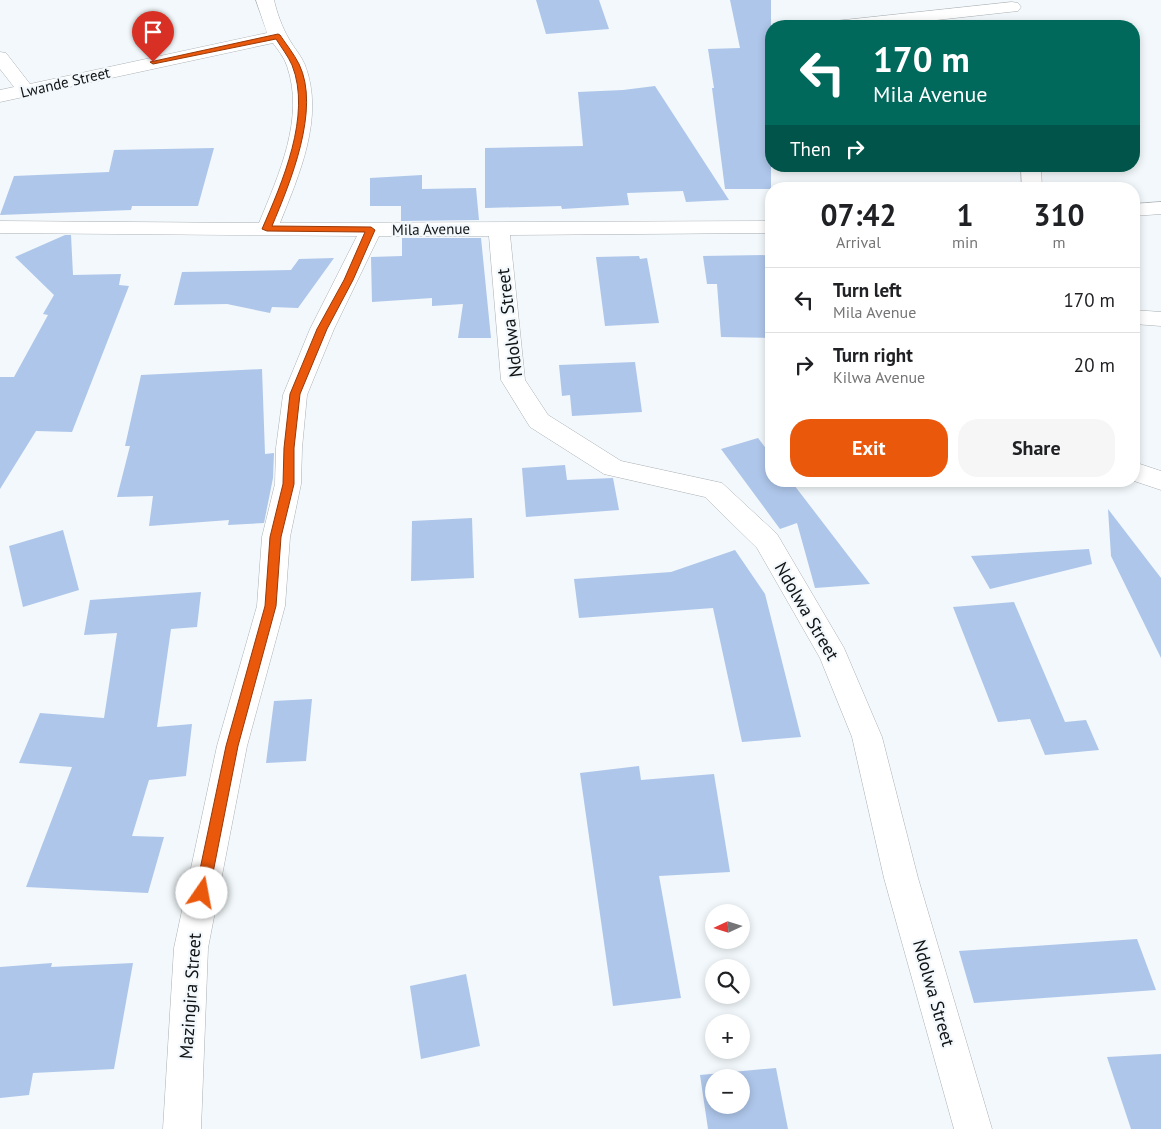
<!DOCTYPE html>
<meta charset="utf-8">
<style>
body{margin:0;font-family:"PT Sans",sans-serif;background:#f6f6f6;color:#202124;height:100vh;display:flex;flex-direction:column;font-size:19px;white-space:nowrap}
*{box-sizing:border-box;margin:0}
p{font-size:16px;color:#757577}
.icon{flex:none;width:28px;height:28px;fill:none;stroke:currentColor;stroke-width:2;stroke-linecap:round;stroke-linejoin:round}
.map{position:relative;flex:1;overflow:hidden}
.panel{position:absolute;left:765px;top:182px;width:375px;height:305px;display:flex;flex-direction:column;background:#fff;border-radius:20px;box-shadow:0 2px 8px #0003}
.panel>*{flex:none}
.top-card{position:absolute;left:765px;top:20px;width:375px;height:152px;border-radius:20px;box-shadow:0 2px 8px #0003;background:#00695c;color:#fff;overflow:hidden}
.needle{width:32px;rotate:266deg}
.buttons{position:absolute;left:705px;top:904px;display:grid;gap:10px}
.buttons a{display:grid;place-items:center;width:45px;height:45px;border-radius:50%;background:#fff;box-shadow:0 2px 8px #0003;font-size:25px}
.pin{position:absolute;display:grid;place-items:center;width:42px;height:42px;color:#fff;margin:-51px -21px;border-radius:50% 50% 50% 0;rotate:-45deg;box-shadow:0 0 5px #0007}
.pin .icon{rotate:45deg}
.me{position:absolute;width:55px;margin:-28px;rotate:12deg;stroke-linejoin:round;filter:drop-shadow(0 0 4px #0008)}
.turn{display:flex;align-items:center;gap:18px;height:105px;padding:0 25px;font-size:22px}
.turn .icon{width:65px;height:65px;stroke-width:2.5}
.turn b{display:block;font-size:35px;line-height:42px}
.then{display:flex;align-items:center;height:48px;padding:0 25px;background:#0003;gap:10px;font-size:19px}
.eta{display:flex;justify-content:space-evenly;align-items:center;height:85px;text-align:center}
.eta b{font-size:30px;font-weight:800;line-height:35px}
.button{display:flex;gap:10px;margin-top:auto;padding:10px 25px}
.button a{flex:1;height:58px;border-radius:20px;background:#ea580c;color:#fff;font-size:20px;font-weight:800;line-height:58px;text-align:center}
.button a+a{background:#f6f6f6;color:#202124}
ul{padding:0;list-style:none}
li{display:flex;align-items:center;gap:15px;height:65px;padding:0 25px;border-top:1px solid #e0e0e0}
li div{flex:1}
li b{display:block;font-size:19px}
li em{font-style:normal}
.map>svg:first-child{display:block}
.building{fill:#aec6ea;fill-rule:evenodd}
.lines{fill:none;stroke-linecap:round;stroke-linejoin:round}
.street-casing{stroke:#abb0b3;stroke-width:1}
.street{fill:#fff;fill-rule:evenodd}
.route{fill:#ea580c;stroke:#983908}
.labels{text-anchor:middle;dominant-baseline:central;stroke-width:4.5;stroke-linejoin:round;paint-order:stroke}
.far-street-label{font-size:15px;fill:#101213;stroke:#f2f8fb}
.street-label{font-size:18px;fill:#101213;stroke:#f2f8fb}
</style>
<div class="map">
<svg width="1161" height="1129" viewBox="0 0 1161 1129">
<rect width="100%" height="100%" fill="#f2f8fb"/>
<path class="building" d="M536 0H599L609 29 546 34Z
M730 0H771V189H725L712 88H714L708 49 740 48Z
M655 86 729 200 686 202 683 191 627 193 629 205 562 209 561 206 485 208V148L583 146 578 92 623 90Z
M214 148 198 206H132L131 210 0 215 14 176 109 172 114 150Z
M422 175V189L476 188 479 220 401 221V206H370V178Z
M65 235H71L73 275 121 274 119 285 129 286 72 432 36 431 0 489V377H14L48 315 43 314 54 295 15 257Z
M402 238H481L491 338H458L463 304 432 306V298L372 302 371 257 402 256Z
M771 255V338L721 337 717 284H707L703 256Z
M639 256 640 259 647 258 659 323 605 326 596 257Z
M334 258 298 308 272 307 270 313 227 304 174 305 182 272 291 270 299 259Z
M635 362 642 412 572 416 570 395 562 396 559 365Z
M262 369 265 454 274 453 273 478 264 523 228 525 229 520 149 526 153 496 117 497 130 446H125L141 375Z
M758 438 771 455V481H791L870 584 815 588 797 523 780 529 721 449Z
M565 465 567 480 613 478 619 510 526 517 522 468Z
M1108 509 1161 578V658L1111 556Z
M472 518 474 578 411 581 412 521Z
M63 530 79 590 23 607 9 546Z
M1089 549 1092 564 990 589 971 556Z
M735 550 765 594 801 737 742 742 713 608 579 618 574 579 671 572Z
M201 592 197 627 171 629 157 727 192 724 186 776 149 780 132 836 164 837 148 893 26 887 72 767 19 763 40 713 104 718 117 633 84 635 90 600Z
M1014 602 1065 722 1086 720 1099 750 1045 755 1030 719 998 722 953 607Z
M312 699 306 761 266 763 274 701Z
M639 766 641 780 714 774 730 872 659 876 681 998 613 1006 580 773Z
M1137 939 1156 990 974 1003 959 951Z
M52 963 51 967 133 963 114 1069 33 1073 29 1095 0 1098V967Z
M466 974 480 1046 421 1059 410 986Z
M1161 1054V1129H1131L1107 1057Z
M776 1068 788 1129H708L700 1075ZM714 1078H741V1105H714Z"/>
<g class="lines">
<g class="street-casing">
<path id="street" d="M256 0H274C277 13 282 27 289 39 294 48 301 55 305 65 325 117 299 175 280 223L771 221V233L510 235 525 380 548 415 621 461 722 483 777 534 844 648 882 737 918 878 992 1129H954L884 878 852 737 820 658 757 548 705 497 604 474 530 427 501 380 489 236H379L334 329 307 395 302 448 301 484 290 537 285 606 247 746 208 948 201 1129H163L174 948 217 746 257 606 262 537 275 484 276 448 283 395 310 329 357 236 0 233V221L259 223C279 174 305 118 287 66 284 57 278 50 273 43L0 102V90L14 87 0 69V52L6 53 30 84 267 33Z
M1012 2 1018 3 1021 7 1018 11 882 26H826L829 22 835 21Z
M1021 166H1041L1042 189H1022Z
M1161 202V214L1134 216V204Z
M1134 310 1161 312V326L1134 324Z
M1134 462 1161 471V490L1134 481Z"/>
</g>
<use href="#street" class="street"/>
</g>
<path class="route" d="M278 34 280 35C286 44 294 54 299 64 321 109 290 183 272 226L371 227 375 230 353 280 327 329 300 394 294 448V484L281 537 276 606 238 746 209 893 207 898 202 899 197 898 195 893 226 746 265 606 270 537 283 484 284 448 290 394 317 329 344 280 365 232 267 231 262 229C282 183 312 115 292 65 288 56 281 47 276 39L153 64 150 62Z"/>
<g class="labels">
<g class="far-street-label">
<text transform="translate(65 82) rotate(-13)">Lwande Street</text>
<text transform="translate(431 229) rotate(-1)">Mila Avenue</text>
</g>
<g class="street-label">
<text transform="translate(509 323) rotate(-97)">Ndolwa Street</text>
<text transform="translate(807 611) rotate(60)">Ndolwa Street</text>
<text transform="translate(934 993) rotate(74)">Ndolwa Street</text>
<text transform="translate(190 996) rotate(-86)">Mazingira Street</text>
</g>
</g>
</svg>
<div class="buttons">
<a><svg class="needle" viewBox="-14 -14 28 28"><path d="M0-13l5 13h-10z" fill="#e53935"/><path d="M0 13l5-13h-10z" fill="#757577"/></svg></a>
<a><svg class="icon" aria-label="search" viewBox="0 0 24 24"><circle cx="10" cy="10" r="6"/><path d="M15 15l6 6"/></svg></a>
<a>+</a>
<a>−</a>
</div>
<div class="pin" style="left:153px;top:62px;background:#d93025"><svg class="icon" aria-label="arrive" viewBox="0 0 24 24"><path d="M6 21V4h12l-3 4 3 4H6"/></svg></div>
<svg class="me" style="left:202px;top:893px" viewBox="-20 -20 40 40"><circle r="19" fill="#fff"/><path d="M0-13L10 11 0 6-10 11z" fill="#ea580c"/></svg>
<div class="top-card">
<div class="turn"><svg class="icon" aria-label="left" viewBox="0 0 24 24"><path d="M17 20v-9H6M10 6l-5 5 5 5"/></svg><div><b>170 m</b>Mila Avenue</div></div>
<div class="then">Then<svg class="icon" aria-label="right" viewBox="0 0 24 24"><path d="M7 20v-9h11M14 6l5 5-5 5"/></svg></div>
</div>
<section class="panel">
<div class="eta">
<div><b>07:42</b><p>Arrival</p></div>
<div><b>1</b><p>min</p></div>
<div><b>310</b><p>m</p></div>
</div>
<ul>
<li><svg class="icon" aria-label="left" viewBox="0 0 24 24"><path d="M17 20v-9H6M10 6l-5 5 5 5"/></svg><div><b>Turn left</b><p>Mila Avenue</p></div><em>170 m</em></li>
<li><svg class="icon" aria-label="right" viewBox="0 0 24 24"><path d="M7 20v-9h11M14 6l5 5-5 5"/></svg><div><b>Turn right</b><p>Kilwa Avenue</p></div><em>20 m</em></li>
</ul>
<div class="button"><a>Exit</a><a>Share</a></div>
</section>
</div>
